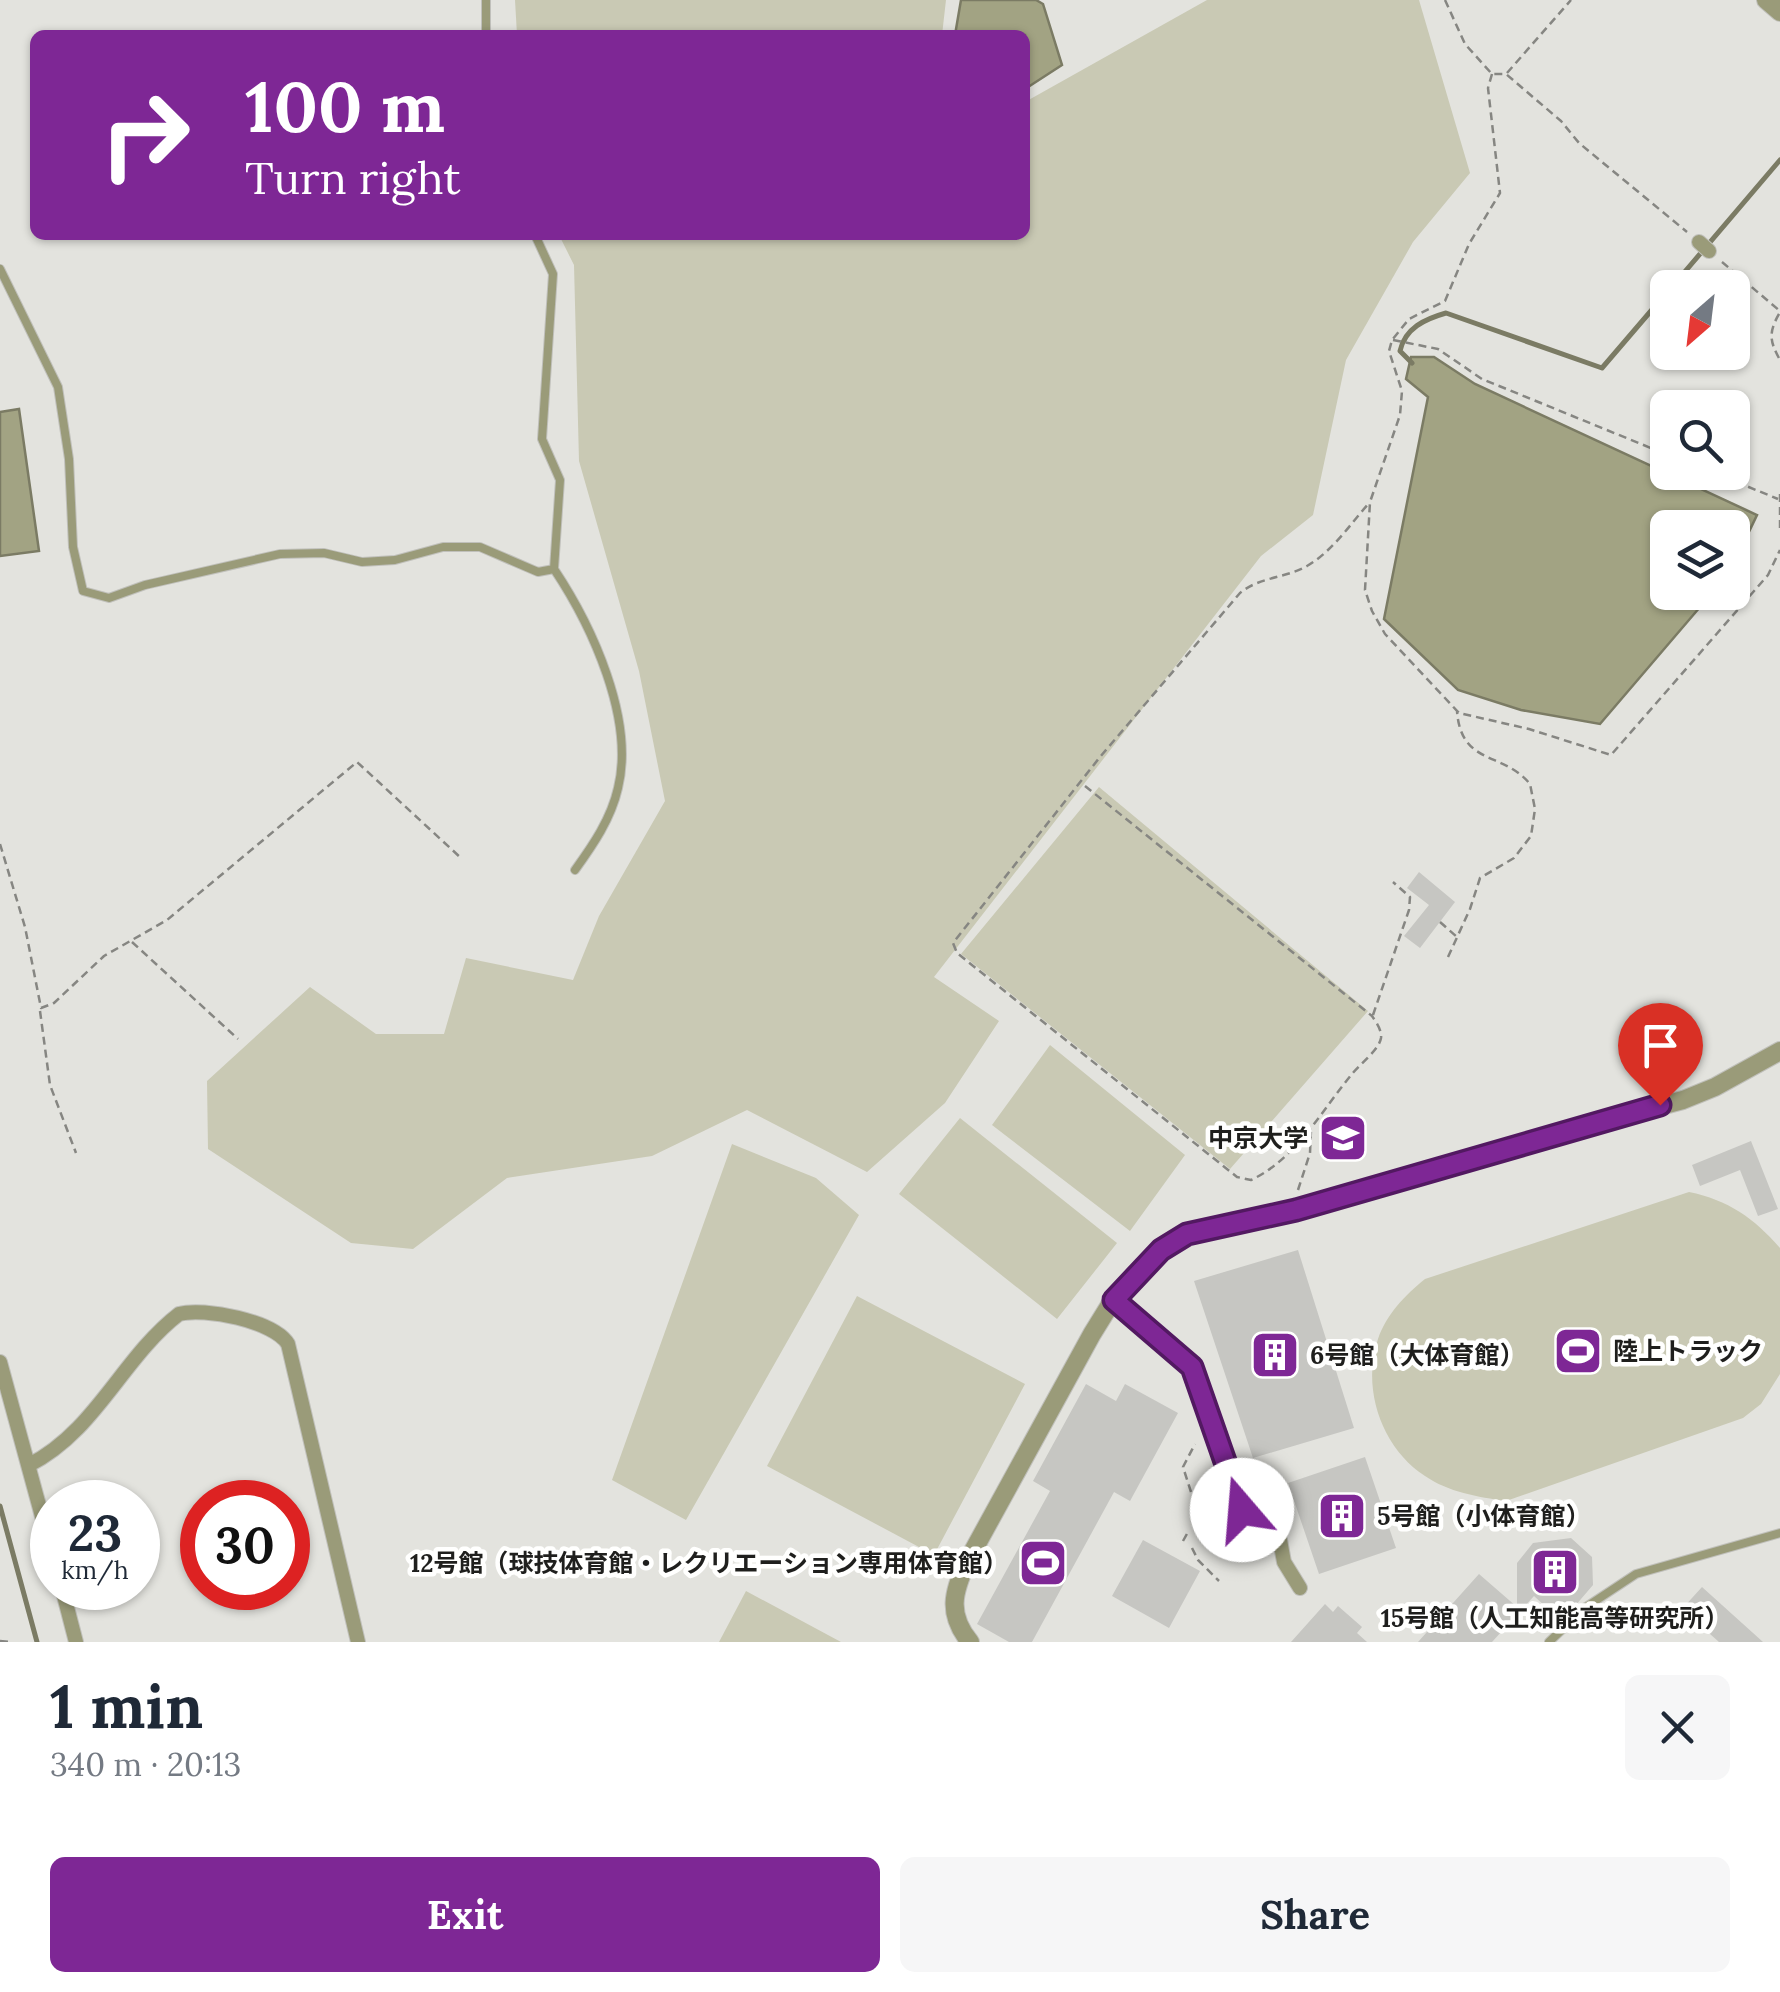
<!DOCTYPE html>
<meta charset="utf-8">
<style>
body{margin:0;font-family:Lora,"Noto Sans JP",serif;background:#f6f6f7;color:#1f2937;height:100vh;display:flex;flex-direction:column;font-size:38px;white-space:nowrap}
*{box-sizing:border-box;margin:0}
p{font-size:32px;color:#747a83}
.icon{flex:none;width:55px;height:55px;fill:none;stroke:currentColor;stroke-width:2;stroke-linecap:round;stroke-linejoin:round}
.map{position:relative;height:1642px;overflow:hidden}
.panel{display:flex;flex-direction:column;background:#fff;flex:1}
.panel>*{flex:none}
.top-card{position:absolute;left:30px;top:30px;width:1000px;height:210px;border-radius:15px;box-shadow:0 2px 8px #0004;background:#7e2795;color:#fff;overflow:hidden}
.needle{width:65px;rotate:208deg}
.buttons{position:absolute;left:1650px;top:270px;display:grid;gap:20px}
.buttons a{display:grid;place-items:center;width:100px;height:100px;border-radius:15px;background:#fff;box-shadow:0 2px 8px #0004;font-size:50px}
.speed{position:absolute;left:30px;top:1480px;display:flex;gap:20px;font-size:50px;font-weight:700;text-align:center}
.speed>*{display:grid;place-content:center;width:130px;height:130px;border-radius:50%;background:#fff;box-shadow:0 2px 8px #0004;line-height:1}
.speed small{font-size:25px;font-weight:400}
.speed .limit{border:15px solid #d22;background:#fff;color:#111}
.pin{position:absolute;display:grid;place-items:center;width:85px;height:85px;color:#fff;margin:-102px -42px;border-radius:50% 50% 50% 0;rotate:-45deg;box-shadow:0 0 10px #0007}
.pin .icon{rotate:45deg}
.me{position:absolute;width:110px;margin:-55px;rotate:342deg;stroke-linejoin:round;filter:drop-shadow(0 0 8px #0008)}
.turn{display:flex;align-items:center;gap:35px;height:210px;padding:0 50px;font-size:45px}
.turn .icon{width:130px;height:130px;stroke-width:2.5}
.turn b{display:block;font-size:70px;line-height:85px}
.round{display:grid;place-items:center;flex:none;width:105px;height:105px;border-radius:15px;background:#f6f6f7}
.summary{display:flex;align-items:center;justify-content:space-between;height:170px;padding:0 50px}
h1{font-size:60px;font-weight:700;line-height:75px}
.cta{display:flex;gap:20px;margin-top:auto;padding:20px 50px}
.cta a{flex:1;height:115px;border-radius:15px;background:#7e2795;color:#fff;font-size:40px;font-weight:700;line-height:115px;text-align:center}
.cta a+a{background:#f6f6f7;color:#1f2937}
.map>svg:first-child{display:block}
.green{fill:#c9c9b4}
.water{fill:#a2a383;stroke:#7b7b64;stroke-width:2.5}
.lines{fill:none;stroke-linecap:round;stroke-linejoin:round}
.stream{stroke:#7b7b64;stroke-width:5}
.building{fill:#c6c6c2}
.service-casing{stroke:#c0c0bb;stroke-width:10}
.minor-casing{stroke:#c0c0bb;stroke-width:16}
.tertiary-casing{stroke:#c0c0bb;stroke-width:20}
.path{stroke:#868682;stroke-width:2.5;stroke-dasharray:8 5;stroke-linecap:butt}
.service{stroke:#9a9b79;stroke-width:8}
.minor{stroke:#9a9b79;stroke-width:14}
.tertiary{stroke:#9a9b79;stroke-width:18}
.route-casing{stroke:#521961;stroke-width:25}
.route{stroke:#7e2795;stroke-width:18}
.labels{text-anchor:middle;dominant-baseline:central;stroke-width:9;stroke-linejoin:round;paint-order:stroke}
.poi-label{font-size:25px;font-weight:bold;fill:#1f1f1d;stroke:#fffffe;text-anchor:start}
</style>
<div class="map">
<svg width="1780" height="1642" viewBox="0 0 1780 1642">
<rect width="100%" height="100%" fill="#e3e3de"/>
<path class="green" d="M515 0H946L942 35H517Z
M1207 0H1419L1470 173 1413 242 1346 360 1313 515 1261 556 934 977 999 1021 945 1103 867 1172 747 1110 652 1156 507 1178 413 1249 351 1243 208 1149 207 1081 310 987 376 1034H444L466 958 573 980 599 916 665 801 639 671 579 461 574 265 559 235H1025V102Z
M1099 787 1368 1011 1230 1169 961 954Z
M1050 1045 1185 1155 1130 1231 992 1125Z
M960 1118 1117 1243 1057 1319 899 1194Z
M732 1144 816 1178 859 1215 686 1520 612 1480Z
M1689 1192C1728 1200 1754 1218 1780 1248V1374L1761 1404 1743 1418 1506 1501C1478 1497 1448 1492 1425 1476 1382 1448 1361 1389 1378 1339 1386 1315 1405 1295 1425 1279Z
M857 1296 1025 1384 934 1555 767 1466Z
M746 1591 841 1642H719Z"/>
<path class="water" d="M961 0H1036L1043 4 1062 65 1025 89V35H955Z
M1411 357H1434L1475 384 1757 515 1733 565 1732 528H1668V592L1712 593 1600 724 1521 710 1458 690 1384 619 1428 397 1406 379Z
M19 409 39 551 0 556V412Z"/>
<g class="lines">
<path class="stream" d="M1671 288 1780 160
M1412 363 1400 351C1405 328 1425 319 1446 313L1602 368 1668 291
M0 1506 37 1642"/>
</g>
<path class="building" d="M1419 872 1455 902 1420 948 1404 936 1429 905 1407 888Z
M1751 1141 1778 1209 1758 1216 1740 1170 1700 1186 1692 1165Z
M1298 1250 1354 1428 1253 1458 1194 1281Z
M1086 1384 1116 1401 1125 1384 1178 1413 1130 1501 1114 1492 1032 1642H1009L977 1624 1050 1491 1033 1481Z
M1365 1457 1396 1548 1319 1574 1288 1483Z
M1571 1538 1592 1557 1593 1585 1575 1606 1547 1608 1534 1596 1492 1642H1418L1479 1574 1517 1607V1563L1533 1543Z
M1143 1540 1200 1571 1169 1628 1112 1596Z
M1702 1587 1763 1642H1719L1682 1609Z
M1325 1604 1333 1612 1338 1606 1362 1627 1357 1633 1367 1642H1291Z"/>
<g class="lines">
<g class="service-casing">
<path id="service" d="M486 35V0
M535 235 553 274 542 439 560 480 554 569
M0 269 58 387 69 459 73 547 83 591 109 598 145 585 280 554 324 553 362 562 395 560 443 547H480L538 572 554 569C592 626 635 719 618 788 611 819 593 845 575 870
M1549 1642 1586 1607 1636 1574 1780 1533"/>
</g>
<g class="minor-casing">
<path id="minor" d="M1699 242 1709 251
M1113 1300 1193 1367 1242 1510 1245 1517 1280 1540 1284 1562 1300 1588
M0 1362 52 1553
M29 1465C96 1431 122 1358 179 1314 204 1307 274 1321 288 1344L358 1642
M62 1588 76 1642"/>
</g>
<g class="tertiary-casing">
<path id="tertiary" d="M1766 0 1780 12
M970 1642C947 1614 953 1592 967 1562L1092 1334 1113 1300 1161 1250 1187 1234 1296 1210 1547 1136 1683 1100 1715 1087 1780 1051"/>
</g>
<path class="path" d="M1445 0 1465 44 1492 74H1506L1561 121 1579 143 1687 232
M1507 73 1571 0
M1492 74 1488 88 1500 193 1469 244 1445 301 1409 319 1392 340 1389 351 1402 391 1400 415 1370 502 1365 590 1372 611 1385 634 1459 713 1529 729 1611 755 1768 575 1780 550
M1722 262 1780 311
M1779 314C1768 333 1770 342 1780 360
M1393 340 1438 349 1482 379 1668 455
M1712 472 1778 499
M1780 494V533
M1085 786 1372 1016C1376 1022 1382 1030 1381 1038 1379 1050 1360 1064 1352 1074 1322 1110 1296 1159 1251 1180L1237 1177 957 953 953 943 1100 757 1240 593C1259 577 1286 578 1307 566 1333 551 1351 523 1370 502
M0 844 25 927 41 1008 54 1003 104 956 167 920 357 762 461 858
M1440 922 1457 937
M132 942 238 1039
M1448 957 1470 909 1480 878 1514 858 1531 836 1535 809 1530 784C1503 751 1461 766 1457 711
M40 1011 50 1085 76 1153
M1373 1015 1409 910 1410 897 1393 882
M1298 1190 1310 1153 1311 1130
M1191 1492 1183 1467 1195 1444
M1183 1541 1188 1532
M1192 1548 1198 1560 1219 1581
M0 1641 12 1642"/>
<use href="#service" class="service"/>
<use href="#minor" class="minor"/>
<use href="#tertiary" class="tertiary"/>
</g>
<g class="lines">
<g class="route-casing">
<path id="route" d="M1242 1510 1192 1367 1114 1300 1161 1250 1187 1234 1296 1210 1660 1105"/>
</g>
<use href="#route" class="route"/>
</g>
<defs>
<g id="university-square" transform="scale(2.5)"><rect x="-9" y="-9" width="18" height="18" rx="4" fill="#7e2795" stroke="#fffffe"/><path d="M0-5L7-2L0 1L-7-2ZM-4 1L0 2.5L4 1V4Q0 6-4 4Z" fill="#fff"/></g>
<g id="stadium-square" transform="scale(2.5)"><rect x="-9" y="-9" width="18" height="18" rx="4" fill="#7e2795" stroke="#fffffe"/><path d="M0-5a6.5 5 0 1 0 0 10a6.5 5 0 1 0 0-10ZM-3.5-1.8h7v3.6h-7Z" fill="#fff"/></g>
<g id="building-square" transform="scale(2.5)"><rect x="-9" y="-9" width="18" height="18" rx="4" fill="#7e2795" stroke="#fffffe"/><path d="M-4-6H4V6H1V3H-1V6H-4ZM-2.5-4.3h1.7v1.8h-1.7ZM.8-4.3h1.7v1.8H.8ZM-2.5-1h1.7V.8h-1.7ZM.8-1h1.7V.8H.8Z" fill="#fff"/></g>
</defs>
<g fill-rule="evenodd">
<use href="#university-square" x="1343" y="1138"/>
<use href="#stadium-square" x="1578" y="1351"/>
<use href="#building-square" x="1275" y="1355"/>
<use href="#building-square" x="1342" y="1516"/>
<use href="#stadium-square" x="1043" y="1563"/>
<use href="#building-square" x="1555" y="1572"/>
</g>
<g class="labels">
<g class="poi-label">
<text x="1308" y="1138" text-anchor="end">中京大学</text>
<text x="1613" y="1351">陸上トラック</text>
<text x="1310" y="1355">6号館（大体育館）</text>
<text x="1377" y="1516">5号館（小体育館）</text>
<text x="1008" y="1563" text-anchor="end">12号館（球技体育館・レクリエーション専用体育館）</text>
<text x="1555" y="1618" text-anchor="middle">15号館（人工知能高等研究所）</text>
</g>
</g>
</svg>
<div class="buttons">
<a><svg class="needle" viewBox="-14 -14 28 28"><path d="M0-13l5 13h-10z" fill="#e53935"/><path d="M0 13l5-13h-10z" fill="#747a83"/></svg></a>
<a><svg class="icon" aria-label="search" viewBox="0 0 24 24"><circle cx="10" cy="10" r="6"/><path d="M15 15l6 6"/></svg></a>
<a><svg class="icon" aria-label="layers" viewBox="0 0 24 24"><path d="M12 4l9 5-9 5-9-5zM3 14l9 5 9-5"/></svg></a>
</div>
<div class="speed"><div>23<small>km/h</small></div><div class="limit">30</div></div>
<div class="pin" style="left:1660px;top:1105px;background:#d93025"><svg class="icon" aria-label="arrive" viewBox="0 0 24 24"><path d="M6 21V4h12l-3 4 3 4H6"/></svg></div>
<svg class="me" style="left:1242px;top:1510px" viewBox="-20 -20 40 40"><circle r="19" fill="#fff"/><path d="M0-13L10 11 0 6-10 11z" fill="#7e2795"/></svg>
<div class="top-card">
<div class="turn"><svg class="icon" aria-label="right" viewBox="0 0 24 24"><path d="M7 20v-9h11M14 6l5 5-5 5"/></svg><div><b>100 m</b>Turn right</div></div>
</div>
</div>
<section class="panel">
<div class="summary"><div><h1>1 min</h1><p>340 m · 20:13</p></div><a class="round"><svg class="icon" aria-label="close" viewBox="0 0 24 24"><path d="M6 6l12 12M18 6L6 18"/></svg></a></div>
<div class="cta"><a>Exit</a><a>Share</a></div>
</section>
